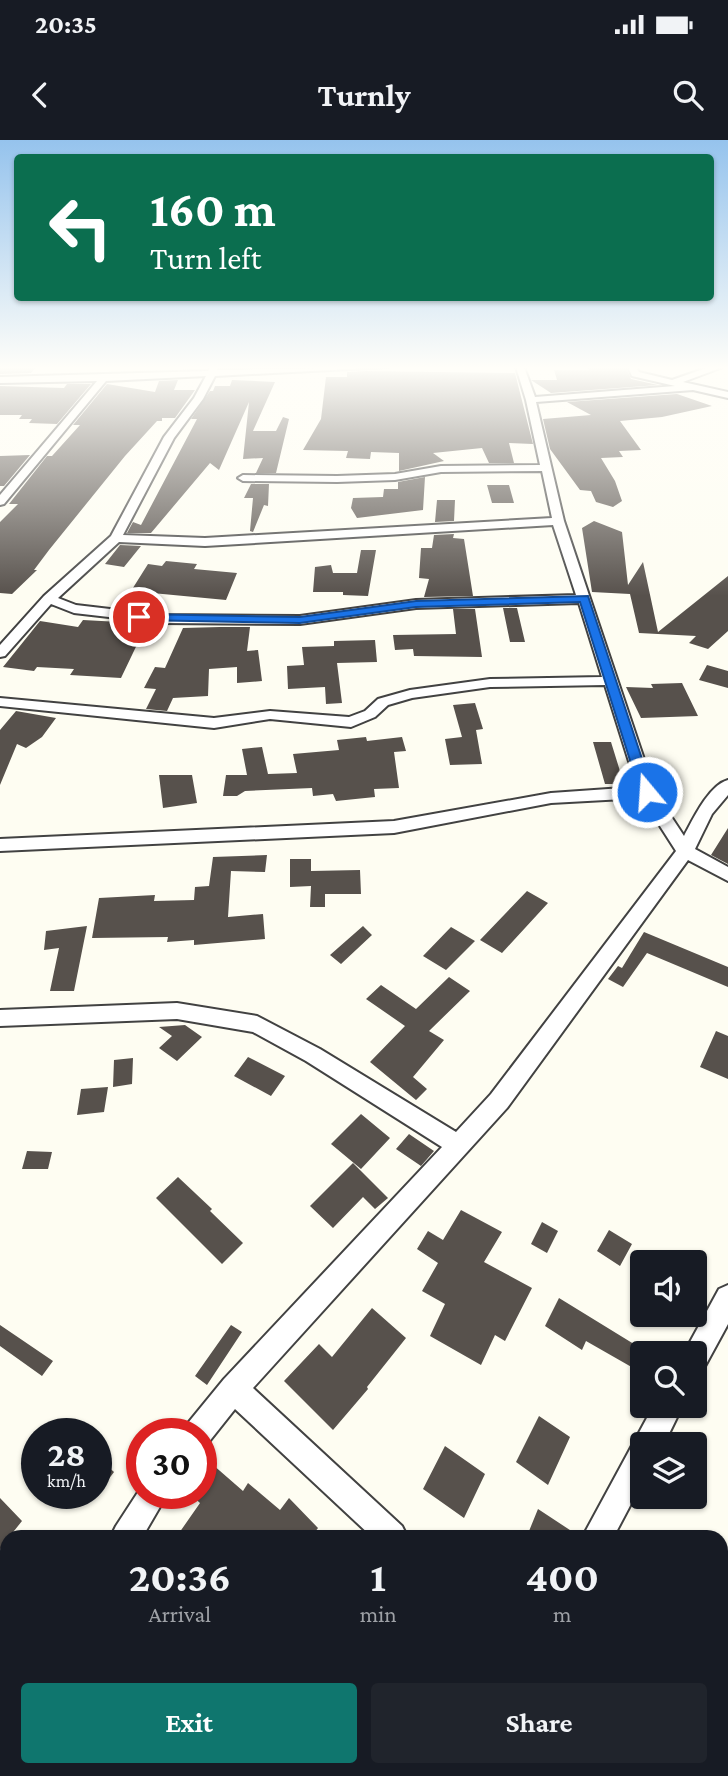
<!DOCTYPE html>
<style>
body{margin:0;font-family:"Crimson Pro",serif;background:#20242c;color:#f1f3f6;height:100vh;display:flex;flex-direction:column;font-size:26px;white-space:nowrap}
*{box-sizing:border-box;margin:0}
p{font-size:23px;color:#9ea1a6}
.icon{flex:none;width:38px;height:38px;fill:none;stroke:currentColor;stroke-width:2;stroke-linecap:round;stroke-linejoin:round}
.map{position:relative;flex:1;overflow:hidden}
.drawer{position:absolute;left:0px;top:1390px;width:728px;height:247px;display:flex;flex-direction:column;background:#171b24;border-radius:21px 21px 0 0;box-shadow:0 2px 5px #0004}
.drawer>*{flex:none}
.hud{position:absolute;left:14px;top:14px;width:700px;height:147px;border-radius:7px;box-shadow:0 2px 5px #0004;background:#0b6e4f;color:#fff;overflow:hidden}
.controls{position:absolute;left:630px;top:1110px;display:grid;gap:14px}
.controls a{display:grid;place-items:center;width:77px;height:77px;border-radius:7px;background:#171b24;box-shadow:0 2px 5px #0004;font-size:35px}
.speed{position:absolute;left:21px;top:1278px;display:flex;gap:14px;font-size:35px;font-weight:700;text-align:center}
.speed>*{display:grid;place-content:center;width:91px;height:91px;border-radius:50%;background:#171b24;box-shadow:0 2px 5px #0004;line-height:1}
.speed small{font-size:18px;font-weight:400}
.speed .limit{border:10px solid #d22;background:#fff;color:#111}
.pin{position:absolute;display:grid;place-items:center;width:60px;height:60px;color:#fff;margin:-30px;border:4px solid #fff;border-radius:50%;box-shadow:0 2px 7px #0007}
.me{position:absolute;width:77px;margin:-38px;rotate:342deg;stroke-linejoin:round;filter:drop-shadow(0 0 5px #0008)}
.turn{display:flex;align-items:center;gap:24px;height:147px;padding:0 21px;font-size:32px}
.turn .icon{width:91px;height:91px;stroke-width:2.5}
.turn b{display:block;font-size:49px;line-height:60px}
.eta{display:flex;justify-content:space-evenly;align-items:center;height:119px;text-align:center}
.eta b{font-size:42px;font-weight:700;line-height:49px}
.primary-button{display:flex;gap:14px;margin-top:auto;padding:14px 21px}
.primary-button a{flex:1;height:80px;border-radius:7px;background:#0f766e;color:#fff;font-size:28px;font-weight:700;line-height:80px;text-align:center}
.primary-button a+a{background:#20242c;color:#f1f3f6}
.status{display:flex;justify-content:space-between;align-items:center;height:49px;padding:0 35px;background:#171b24;direction:ltr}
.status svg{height:19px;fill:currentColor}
header{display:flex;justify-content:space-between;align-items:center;height:91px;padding:0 21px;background:#171b24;font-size:32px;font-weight:700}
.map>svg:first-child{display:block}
.building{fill:#57514c}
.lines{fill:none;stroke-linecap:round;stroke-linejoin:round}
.street-casing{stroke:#424242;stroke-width:4}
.street{fill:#fff;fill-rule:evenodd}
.route{fill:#1a73e8;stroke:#114b97;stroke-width:2}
</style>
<div class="status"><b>20:35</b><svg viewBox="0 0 49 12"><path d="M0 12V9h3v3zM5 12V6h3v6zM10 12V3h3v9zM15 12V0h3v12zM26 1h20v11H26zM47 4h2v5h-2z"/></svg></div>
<header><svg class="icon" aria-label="back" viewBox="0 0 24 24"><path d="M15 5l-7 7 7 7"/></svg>Turnly<svg class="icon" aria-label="search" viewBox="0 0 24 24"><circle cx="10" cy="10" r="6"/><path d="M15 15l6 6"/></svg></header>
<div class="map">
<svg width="728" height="1636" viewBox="0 0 728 1636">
<rect width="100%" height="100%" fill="#fefdf2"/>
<path class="building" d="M0 227H36L31 233 0 234Z
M588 227H626L631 239 658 245 551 253 531 240H557L554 230H589Z
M366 231 515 233 533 304 509 303 514 323H489L482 308 433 313 444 321 399 331V313L371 312 370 319 346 318 348 311 303 310 321 279 326 237H347V232Z
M178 240 174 250H195L175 278H162V281H157L125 316 49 410 34 430H37L12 454 0 453V382L18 364H9L47 316H52L80 285H73L107 244 155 252 159 241Z
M232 240 275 242 253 291H276L283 277 289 279 276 333H256L263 318 243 319 249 262 219 330 210 323 151 393H127L133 382 141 385 197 279H191L210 251H213L215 246H230Z
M67 244H91L57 284 29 283 32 279H19L22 275H0V246L64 248Z
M677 254 712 266 662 277 620 281 641 310 619 311 623 317 601 318 615 341 622 361 613 367 596 362 591 351 580 350 550 309 543 279 591 275 567 262Z
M30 315 4 346H0V316Z
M425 337 423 370 357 378 351 368 353 358 383 357 384 349H398V342Z
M251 344H269L268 366 264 365 253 392 250 391 253 358H244Z
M487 345H509L514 363H492Z
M437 360H455L454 381 435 382Z
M594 381 622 392 628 445 643 422 658 492 728 436V491L708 509 689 503 696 496 639 493 630 454 592 452 582 388Z
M454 394 453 398 464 399 473 456 424 457 429 439 419 438 421 408H432L434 395Z
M120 405 141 406 124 427 105 424Z
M361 410H376L368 456 343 455V452H313L315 427 331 425 333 433H357Z
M166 421 197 424 194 429 237 433 226 460 131 451 148 424 162 426Z
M503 468H517L525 502H510Z
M453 469H475L482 517 414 516 413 509 395 510 393 495 456 494Z
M83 480 138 483 136 490H144L121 538 70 535 74 529 37 527 34 531 3 527 40 481 78 487Z
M220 487H250L247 511 258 510 262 541 237 543V527L209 529 208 556 173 558 167 571 146 569 156 549 144 548 155 527 165 528 183 488Z
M375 500 377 522 337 523 342 563 326 564 325 547 288 549 287 526 304 525 302 507 334 506V501Z
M707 525 728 531V548L699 540Z
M682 543 698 576 641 578 626 547 653 548 651 544Z
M475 563 483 589 476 590 482 624 450 625 445 599 462 597 453 565Z
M16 571 56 578 42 597 26 608 17 604 0 645V590Z
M366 597 367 601 402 597 406 611 394 612 399 648 374 649 375 657 336 661 333 654 313 656 312 648 245 651 237 656H223L226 635H247L242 609 262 607 268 634 297 633 293 614 339 610 337 600Z
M593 602H611L624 644H605Z
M159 635H192L197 663 163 668Z
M728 688V724L711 715Z
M267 715 265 732 231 731 228 777 263 774 265 799 194 805V800L167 802 168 797 92 798 99 758 155 755 154 761 194 760 195 747 209 746 213 717Z
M290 719H311V731L360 730 361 754H325V767H310L311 746 290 747Z
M527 751 548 763 502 813 480 800Z
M87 786 74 851H50L59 808 44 810 46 791Z
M363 786 372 795 341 824 330 815Z
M451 787 475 801 446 830 423 816Z
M644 792 728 827V847L647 813 623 847 608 839 618 826 622 828Z
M449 837 470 851 429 891 444 900 413 937 427 949 416 960 370 922 405 886 366 859 381 845 416 869Z
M185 885 202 897 177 921 159 908 172 896 159 887Z
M716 891 728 896V939L700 927Z
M248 917 285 936 271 956 234 936Z
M133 918 132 944 113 947 114 920Z
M108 947 104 972 77 975 81 949Z
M361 974 390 998 361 1029 331 1004Z
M409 994 434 1011 421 1026 396 1009Z
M27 1011 52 1012 48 1029H22Z
M353 1023 388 1058 375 1069 363 1057 333 1088 310 1066Z
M178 1037 212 1069 210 1071 243 1103 222 1124 156 1058Z
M461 1070 502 1092 484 1122 532 1148 505 1201 495 1195 481 1225 430 1196 445 1164 422 1151 438 1123 417 1109 428 1091 443 1100Z
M542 1082 558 1091 547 1113 531 1104Z
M609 1090 632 1104 620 1126 597 1111Z
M559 1158 642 1209V1233L586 1201 582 1210 545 1186Z
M372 1168 406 1198 367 1247 368 1249 333 1290 284 1241 319 1204 332 1217Z
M0 1185 53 1221 42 1236 0 1206Z
M231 1185 242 1192 207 1245 195 1236Z
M539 1276 570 1297 548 1345 516 1322Z
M445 1306 485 1334 464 1378 423 1349Z
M96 1316 114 1332 96 1356Z
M212 1324 243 1351 248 1343 280 1370 289 1358 318 1388 312 1396H177L200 1363 189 1353H201V1339Z
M0 1358 22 1381 10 1396H7L0 1410Z
M538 1369 579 1396H527Z"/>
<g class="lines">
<g class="street-casing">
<path id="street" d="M210 227H218L217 230 388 227 215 236 203 259 174 298 123 395 205 398 552 378 542 331 441 332 395 340 337 342 243 341 238 338 243 335 337 336 395 334 441 326 540 325 526 260 516 227H524L535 257 675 246 632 236 628 227H636L639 232 672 240 709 227H723L683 242 728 252V258L693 250 536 262 564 381 655 652 684 696C693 679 709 645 728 640V655L712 674 695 709 728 727V741L688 720 507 968 253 1248 402 1386 407 1396H371L235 1269 208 1303 201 1306V1293H184L188 1283 224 1239 442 1007 306 921 253 892 177 879 0 886V870L177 863 257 876 320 909 456 992 491 954 676 711 642 658 551 663 394 693 0 711V699L394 681 551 653 637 647 605 545 490 547 412 558 388 565 375 577 351 587 270 579 214 588 0 566V558L214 578 270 571 349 577 365 571 378 559 410 550 490 539 602 537 579 463 416 468 300 484 161 483 74 473 51 464 5 516 0 517V505L44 456 111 396 164 297 194 258 206 236 106 241 4 364 0 365V355L97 241 0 243V237L208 231ZM553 385 576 455 416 460 300 476 161 475 76 465 58 458 119 402 205 406Z
M728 1145V1184L704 1228 695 1232V1213H684L719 1149Z
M654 1265H683L664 1304H642V1343L614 1396H583Z
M142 1346V1353H168L143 1396H111L116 1386Z
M7 1596V1629H17L13 1636H0V1599Z
M721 1614 728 1617V1636H702L699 1629H721Z
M461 1629H496L493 1636H458Z"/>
</g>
<use href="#street" class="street"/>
</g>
<linearGradient id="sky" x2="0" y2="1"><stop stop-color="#95c3ed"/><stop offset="0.5" stop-color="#fffef9"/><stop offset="1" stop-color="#fffef9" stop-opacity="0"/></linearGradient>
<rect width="728" height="456" fill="url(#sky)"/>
<path class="route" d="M588 456 653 652 651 655 647 656 640 652 580 462 416 467 300 483 139 480 134 477 139 474 300 477 416 461Z"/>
</svg>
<div class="controls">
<a><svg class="icon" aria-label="sound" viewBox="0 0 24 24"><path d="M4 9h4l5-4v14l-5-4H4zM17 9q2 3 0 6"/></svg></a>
<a><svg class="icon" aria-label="search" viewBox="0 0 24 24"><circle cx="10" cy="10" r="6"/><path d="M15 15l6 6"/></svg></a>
<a><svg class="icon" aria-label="layers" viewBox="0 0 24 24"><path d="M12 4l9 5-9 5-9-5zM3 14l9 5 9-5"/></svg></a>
</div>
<div class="speed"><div>28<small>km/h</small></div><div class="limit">30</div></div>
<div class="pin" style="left:139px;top:477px;background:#d93025"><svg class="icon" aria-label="arrive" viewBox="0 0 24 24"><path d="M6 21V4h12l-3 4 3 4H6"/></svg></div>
<svg class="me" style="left:647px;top:652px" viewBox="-20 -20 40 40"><circle r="17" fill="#1a73e8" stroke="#fff" stroke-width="3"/><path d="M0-11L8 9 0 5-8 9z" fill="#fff"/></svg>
<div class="hud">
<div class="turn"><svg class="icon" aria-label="left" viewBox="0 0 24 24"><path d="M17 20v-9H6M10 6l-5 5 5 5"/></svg><div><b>160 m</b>Turn left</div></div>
</div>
<section class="drawer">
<div class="eta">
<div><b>20:36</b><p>Arrival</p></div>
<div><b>1</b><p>min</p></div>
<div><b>400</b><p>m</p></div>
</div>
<div class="primary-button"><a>Exit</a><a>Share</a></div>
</section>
</div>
